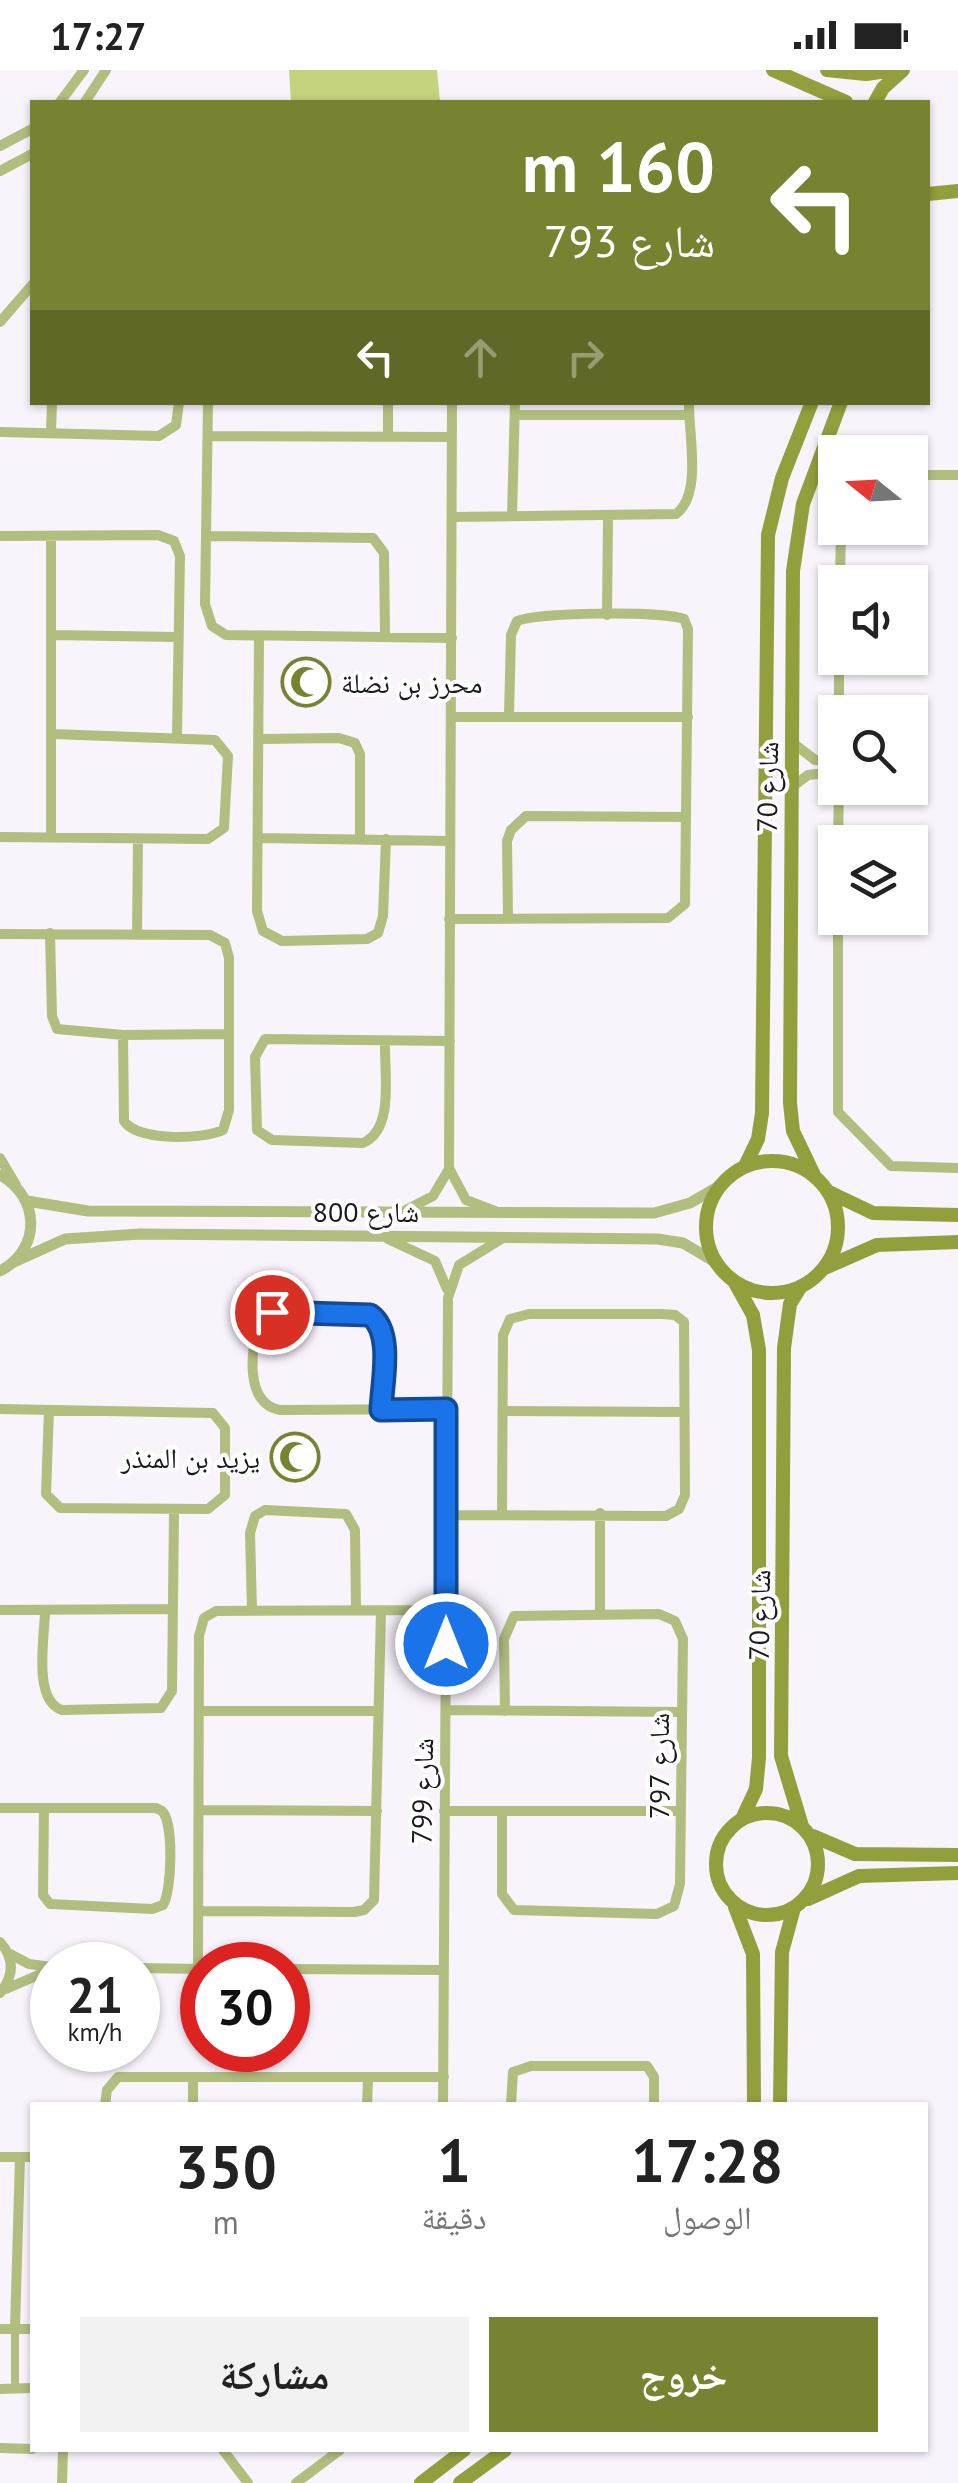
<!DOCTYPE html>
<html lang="ar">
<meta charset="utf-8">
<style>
body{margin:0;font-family:"PT Sans","Noto Naskh Arabic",sans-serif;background:#f2f2f2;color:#222;direction:rtl;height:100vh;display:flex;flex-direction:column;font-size:38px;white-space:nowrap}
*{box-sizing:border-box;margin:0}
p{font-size:32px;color:#767676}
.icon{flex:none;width:55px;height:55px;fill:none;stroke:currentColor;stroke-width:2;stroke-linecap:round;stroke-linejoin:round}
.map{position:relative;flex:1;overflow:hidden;direction:ltr}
.details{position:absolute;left:30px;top:2032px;width:898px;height:350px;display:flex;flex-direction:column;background:#fff;border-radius:0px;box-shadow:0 2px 8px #0004;direction:rtl}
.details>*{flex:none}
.hud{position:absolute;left:30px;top:30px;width:900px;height:305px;border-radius:0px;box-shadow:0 2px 8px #0004;direction:rtl;background:#778330;color:#fff;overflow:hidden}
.needle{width:65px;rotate:288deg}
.tools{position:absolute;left:818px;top:365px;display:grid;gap:20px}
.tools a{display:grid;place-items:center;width:110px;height:110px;border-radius:0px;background:#fff;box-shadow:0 2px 8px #0004;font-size:50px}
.speed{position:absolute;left:30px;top:1872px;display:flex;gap:20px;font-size:50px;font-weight:700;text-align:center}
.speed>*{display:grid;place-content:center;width:130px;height:130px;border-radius:50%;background:#fff;box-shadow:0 2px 8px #0004;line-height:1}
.speed small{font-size:25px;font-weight:400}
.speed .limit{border:15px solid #d22;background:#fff;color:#111}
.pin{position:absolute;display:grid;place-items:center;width:85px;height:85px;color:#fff;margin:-42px;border:5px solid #fff;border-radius:50%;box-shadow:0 2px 10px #0007}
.me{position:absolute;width:110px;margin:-55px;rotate:0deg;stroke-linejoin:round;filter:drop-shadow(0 0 8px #0008)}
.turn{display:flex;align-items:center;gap:35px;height:210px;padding:0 50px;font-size:45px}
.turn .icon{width:130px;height:130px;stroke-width:2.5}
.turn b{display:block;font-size:70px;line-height:85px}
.lanes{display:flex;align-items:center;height:95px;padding:0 50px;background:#0003;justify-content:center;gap:50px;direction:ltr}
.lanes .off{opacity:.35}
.eta{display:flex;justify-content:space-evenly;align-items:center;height:170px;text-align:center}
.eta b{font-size:60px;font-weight:700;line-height:70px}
.action{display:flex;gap:20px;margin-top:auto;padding:20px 50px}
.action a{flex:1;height:115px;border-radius:0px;background:#778330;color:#fff;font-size:40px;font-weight:700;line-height:115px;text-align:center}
.action a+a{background:#f2f2f2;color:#222}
.status{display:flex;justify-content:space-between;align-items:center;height:70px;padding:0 50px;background:#fff;direction:ltr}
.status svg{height:28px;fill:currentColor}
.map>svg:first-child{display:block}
.green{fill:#c5d37f}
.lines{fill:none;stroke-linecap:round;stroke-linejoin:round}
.pedestrian{stroke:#b2bd80;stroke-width:8}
.minor{stroke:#b2bd80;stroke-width:10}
.tertiary{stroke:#b2bd80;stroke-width:11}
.secondary{stroke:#929f3c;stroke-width:14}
.route-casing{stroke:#114b97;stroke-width:25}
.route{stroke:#1a73e8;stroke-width:18}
.labels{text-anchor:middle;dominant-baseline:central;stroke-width:8;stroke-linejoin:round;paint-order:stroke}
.poi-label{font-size:28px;fill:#1e1921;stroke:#fff;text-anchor:start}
.street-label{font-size:28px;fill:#1e1921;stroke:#fff}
</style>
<div class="status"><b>17:27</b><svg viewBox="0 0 49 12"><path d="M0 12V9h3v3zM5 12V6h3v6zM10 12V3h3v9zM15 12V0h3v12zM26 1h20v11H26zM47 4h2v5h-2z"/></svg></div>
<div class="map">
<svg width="958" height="2413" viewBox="0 0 958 2413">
<rect width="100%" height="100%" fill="#f9f3fc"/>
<path class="green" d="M289 0H437L440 32H291Z"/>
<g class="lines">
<path class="pedestrian" d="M15 2319V2259"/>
<path class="minor" d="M60 32 84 0
M85 32 106 0
M0 76 32 59
M0 101 32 84
M0 252 32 215
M208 332 205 534 212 556 226 565 452 568
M388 332V367
M452 332 449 1098 466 1130 495 1141
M515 345H688
M0 362 159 366 176 355 179 332
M51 362 52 332
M208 366 452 367
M910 405H958
M512 446 515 332
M454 447 676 444C703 424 688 363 689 332
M0 466 158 465 174 471 180 486 177 666
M209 466 373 468 384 483 385 565
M840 512 841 458
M607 545 608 447
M52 565 177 567
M259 568 257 841 263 861 282 871 367 869 378 863 383 846 386 769
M839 642V588
M452 647H688
M260 669 339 668 355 673 360 684V769
M793 673 815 690 835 691
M792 717 808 705 835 702
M51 766V467
M0 767 208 769 224 758 228 686 215 670 52 664
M259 768 450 771
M838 772 839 718
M508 847 507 771 511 760 526 746 686 747
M838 848V1042L891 1096 958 1098
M449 849 668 848 685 834 688 559 684 549C664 541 537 542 517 551L511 565 509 645
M50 863 52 946 57 959 123 965 228 964
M0 864 210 865 225 873 229 888V1040L223 1060C201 1070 137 1071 124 1051L123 965
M137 865 138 769
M385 972C384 1003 395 1059 363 1073L272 1070 257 1060 255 987 265 969 450 971
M0 1088 16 1115
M406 1140 433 1126 449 1099
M388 1169 435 1191 447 1219
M0 1339 213 1343 225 1358V1425L208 1439 60 1438 46 1424 49 1340
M381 1340C382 1313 394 1262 370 1245L281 1241 259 1252C251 1280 244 1333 280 1340L446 1339
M504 1341 683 1342
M600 1443V1543
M446 1445 666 1446 679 1439 685 1425 684 1252 675 1245 662 1244H529L510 1249 503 1265 502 1442
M0 1540 171 1539
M45 1540C45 1566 32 1630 62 1640L161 1638 172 1621 174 1441
M252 1541 250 1463 255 1446 265 1440 346 1444 355 1460 356 1540
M446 1640 680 1642
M202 1641H378
M0 1738H156L162 1741C174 1752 172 1821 163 1835L152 1839 50 1834 43 1825 44 1738
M202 1740 377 1741
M444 1741H679
M502 1741V1824L514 1840 657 1844 674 1836 680 1814 683 1569 675 1551 659 1544 514 1546 504 1569 505 1641
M199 1841 354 1842 364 1840 374 1830 381 1541
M0 1872C15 1889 14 1906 0 1923
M8 1883 29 1894 52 1897
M138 1898 202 1899
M198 1899 199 1566 204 1548 216 1541 446 1540
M288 1899 444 1900
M6 1919 52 1899
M193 2007V2035
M105 2035 107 2020 118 2007H444
M367 2035 368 2008
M443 2035 448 1228 459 1195 503 1168
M511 2035 513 2002 531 1996H647L654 2007V2035
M0 2087H32
M0 2259H32
M15 2259 20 2087
M0 2319 32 2318
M0 2378 32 2379
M223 2380 248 2413
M62 2413 63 2380
M296 2413 340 2380"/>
<path class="tertiary" d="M0 1105C40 1127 42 1179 0 1201
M27 1131 88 1141 654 1143 690 1133 721 1115
M14 1192 65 1169 140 1164 658 1169 683 1173 717 1193"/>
<path class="secondary" d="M773 0 846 32
M827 0 866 4 894 0
M875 32 883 18 903 0
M928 124 958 121
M706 1157a66 66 0 1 1 132 0a66 66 0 1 1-132 0Z
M745 1096 758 1069 762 1043 768 465 782 408 812 332
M814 1105 793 1061 790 1033 793 501 803 434 841 332
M829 1122 873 1143 958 1145
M827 1197 877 1175 958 1172
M734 1211 753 1245 759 1280V1688L756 1719 742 1749
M801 1216 790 1234 784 1278 781 1686 802 1756
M716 1794a51 51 0 1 1 102 0a51 51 0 1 1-102 0Z
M813 1766 855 1784 958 1785
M808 1829 859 1806 958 1803
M735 1837 753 1884 754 2035
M780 2035 782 1882 794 1838
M421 2413 464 2380
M460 2413 505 2380"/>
</g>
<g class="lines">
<g class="route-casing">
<path id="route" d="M272 1242 370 1245C394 1262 382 1313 381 1340L446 1339V1574"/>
</g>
<use href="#route" class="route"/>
</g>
<defs>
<g id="mosque-ring" transform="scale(2.5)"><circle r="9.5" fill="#fff" stroke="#778330" stroke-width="1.5"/><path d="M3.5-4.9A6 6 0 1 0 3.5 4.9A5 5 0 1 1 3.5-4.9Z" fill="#778330"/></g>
</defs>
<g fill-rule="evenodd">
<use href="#mosque-ring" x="306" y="612"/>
<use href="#mosque-ring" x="295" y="1387"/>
</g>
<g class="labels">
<g class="poi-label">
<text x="341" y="612">محرز بن نضلة</text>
<text x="260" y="1387" text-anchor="end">يزيد بن المنذر</text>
</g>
<g class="street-label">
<text transform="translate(767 717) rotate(-89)">شارع 70</text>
<text x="366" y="1141">شارع 800</text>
<text transform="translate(759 1545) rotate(-89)">شارع 70</text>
<text transform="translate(658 1696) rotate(-90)">شارع 797</text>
<text transform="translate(422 1721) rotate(-89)">شارع 799</text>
</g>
</g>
</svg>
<div class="tools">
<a><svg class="needle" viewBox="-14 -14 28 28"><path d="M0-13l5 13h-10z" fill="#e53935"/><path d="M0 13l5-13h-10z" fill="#767676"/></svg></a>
<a><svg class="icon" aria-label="sound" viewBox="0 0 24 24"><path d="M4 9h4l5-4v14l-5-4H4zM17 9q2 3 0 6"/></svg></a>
<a><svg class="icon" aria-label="search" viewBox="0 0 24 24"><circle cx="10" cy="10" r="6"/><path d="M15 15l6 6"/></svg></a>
<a><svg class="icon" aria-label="layers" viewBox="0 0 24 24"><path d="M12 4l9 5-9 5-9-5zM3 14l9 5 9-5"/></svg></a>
</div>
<div class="speed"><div>21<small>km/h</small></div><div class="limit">30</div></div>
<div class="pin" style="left:272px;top:1242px;background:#d93025"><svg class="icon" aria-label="arrive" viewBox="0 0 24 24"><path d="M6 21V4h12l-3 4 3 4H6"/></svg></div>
<svg class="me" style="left:446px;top:1574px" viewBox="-20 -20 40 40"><circle r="17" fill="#1a73e8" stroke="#fff" stroke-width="3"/><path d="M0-11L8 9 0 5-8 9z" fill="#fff"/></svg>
<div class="hud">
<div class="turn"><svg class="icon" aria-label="left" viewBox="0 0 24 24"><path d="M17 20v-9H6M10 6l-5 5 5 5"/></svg><div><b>160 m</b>شارع 793</div></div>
<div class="lanes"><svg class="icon" aria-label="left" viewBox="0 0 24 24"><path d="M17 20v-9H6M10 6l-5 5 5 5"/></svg><svg class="icon off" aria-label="ahead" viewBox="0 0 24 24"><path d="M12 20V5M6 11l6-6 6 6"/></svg><svg class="icon off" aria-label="right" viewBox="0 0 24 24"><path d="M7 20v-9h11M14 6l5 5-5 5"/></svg></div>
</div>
<section class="details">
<div class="eta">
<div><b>17:28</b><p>الوصول</p></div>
<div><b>1</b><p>دقيقة</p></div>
<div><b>350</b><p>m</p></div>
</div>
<div class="action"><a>خروج</a><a>مشاركة</a></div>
</section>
</div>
